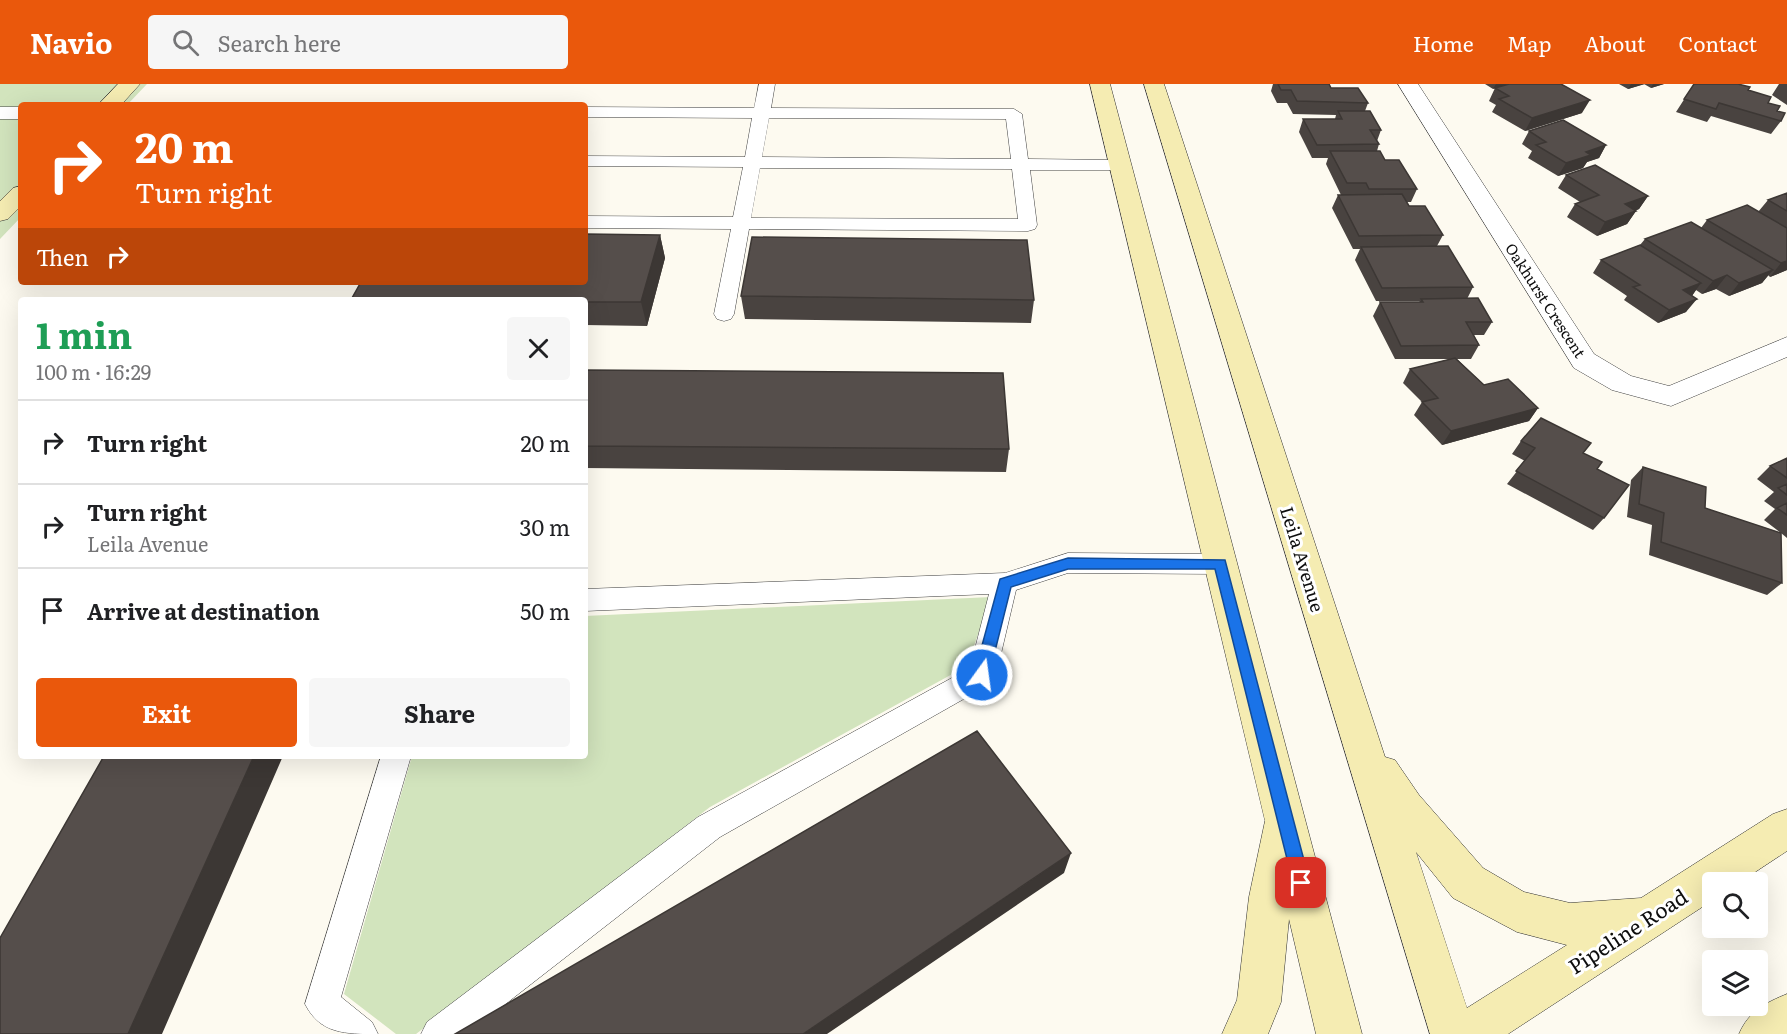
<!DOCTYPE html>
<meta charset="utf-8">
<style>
body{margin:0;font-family:Literata,serif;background:#f6f6f6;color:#202124;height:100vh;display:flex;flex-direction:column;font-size:22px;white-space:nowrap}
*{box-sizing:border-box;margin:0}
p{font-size:20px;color:#757577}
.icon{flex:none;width:33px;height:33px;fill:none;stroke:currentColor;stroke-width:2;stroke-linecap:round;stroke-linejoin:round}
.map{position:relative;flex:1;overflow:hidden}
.side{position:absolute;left:18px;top:213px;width:570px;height:462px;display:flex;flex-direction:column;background:#fff;border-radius:6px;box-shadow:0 6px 24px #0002}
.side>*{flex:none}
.guide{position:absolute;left:18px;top:18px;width:570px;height:183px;border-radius:6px;box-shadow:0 6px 24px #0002;background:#ea580c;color:#fff;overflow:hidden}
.fabs{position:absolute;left:1702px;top:788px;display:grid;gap:12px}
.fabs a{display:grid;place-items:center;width:66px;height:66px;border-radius:6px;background:#fff;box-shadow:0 6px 24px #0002;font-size:30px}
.pin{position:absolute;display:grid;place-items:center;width:51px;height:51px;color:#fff;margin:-26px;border-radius:12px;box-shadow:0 3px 9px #0006}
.me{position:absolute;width:66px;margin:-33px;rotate:14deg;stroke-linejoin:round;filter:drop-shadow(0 0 4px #0008)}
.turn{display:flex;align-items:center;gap:21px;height:126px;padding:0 18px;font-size:27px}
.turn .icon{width:78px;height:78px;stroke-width:2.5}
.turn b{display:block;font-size:42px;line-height:51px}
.then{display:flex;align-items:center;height:57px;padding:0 18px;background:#0003;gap:12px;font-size:22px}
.round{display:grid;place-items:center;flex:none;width:63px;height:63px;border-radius:6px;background:#f6f6f6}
.headline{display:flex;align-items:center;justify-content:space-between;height:102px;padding:0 18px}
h1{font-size:36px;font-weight:700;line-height:45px;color:#1e9e55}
.cta{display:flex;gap:12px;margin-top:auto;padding:12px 18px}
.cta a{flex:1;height:69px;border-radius:6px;background:#ea580c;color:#fff;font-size:24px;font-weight:700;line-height:69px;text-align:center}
.cta a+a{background:#f6f6f6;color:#202124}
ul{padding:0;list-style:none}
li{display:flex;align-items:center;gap:18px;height:84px;padding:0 18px;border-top:2px solid #e0e0e0}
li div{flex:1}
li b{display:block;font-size:22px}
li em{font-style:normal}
header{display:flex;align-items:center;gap:36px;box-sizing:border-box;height:84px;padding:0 30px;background:#ea580c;color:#fff}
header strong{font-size:28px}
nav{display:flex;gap:33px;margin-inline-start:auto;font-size:21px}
.search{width:420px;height:54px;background:#f6f6f6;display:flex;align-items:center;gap:15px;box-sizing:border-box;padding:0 21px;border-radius:6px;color:#757577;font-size:22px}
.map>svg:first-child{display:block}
.green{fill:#d2e4bd}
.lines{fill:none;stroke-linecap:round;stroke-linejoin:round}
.lane-casing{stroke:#404040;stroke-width:1}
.street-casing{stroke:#404040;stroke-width:1}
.secondary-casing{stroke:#2f2f2f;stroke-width:1}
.lane{fill:#fff;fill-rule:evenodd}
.street{fill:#fff;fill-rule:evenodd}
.secondary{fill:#f5ecb2;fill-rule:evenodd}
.wall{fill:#494340}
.shaded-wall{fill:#3c3734}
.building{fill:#554e4b;stroke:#3c3734;stroke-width:1.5}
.route{fill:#1a73e8;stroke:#114b97;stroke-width:1.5}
.labels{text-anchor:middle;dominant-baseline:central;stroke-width:6;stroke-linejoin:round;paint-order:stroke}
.far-street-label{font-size:15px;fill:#0d0d0d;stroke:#fff}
.street-label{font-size:18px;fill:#0d0d0d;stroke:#fff}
.near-street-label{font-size:21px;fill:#0d0d0d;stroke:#fff}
</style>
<header>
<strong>Navio</strong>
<div class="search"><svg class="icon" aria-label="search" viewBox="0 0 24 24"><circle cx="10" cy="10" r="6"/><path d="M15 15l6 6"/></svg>Search here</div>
<nav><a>Home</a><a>Map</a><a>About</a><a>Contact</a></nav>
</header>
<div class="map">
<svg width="1787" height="950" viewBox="0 0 1787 950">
<rect width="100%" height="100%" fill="#fdfaf0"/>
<path class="green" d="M0 0H147L127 21H21V133L0 155Z
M991 513 967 582 710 723 416 950H396L344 910 412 672H585V532Z"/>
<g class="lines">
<g class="lane-casing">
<path id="lane" d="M759 0H775L771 24 1014 25 1022 30 1028 75 1120 76 1126 77 1129 81 1126 85 1120 86H1030L1037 141 1035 145 1028 147 749 145 734 230 731 235 724 237 717 235 714 230 731 145 585 144V132L733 133 743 83 585 82V72L745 73 752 34 585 33V23L754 24ZM769 34 1006 35 1011 75 762 73ZM760 84 1012 85 1018 135 751 134Z
M1068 469 1221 470 1230 473 1234 480 1230 487 1221 490 1068 489 1016 506 996 591 992 599 720 753 467 950H421L427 938 698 733 970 584 989 510 585 527V505L1005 489Z
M381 672H411L341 913 372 938 378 950C345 950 320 950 305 920Z"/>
</g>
<g class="street-casing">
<path id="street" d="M1398 0H1418L1594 270 1631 292 1669 302 1787 253V273L1671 322 1612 306 1574 284Z
M0 23H21V35H0Z"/>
</g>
<g class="secondary-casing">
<path id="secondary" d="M118 0H140L121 21H98Z
M1090 0H1110L1362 950H1316L1289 835 1281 918 1268 950H1222L1237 916 1249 813 1265 737Z
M1144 0H1164L1385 673 1395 676 1419 711 1483 784 1524 808 1570 819 1641 814 1773 730 1787 725V767L1740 798H1713V816L1508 950H1430ZM1416 768 1453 814 1517 848 1567 861 1467 924Z
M21 102V122L8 135 0 137V117L13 104Z
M1787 910V950H1739C1749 927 1765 919 1787 910Z"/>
</g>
<use href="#lane" class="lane"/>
<use href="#street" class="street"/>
<use href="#secondary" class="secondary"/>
</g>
<path class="wall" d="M1273 0H1329L1331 4 1368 19 1365 27 1381 46 1377 57 1379 60 1377 67 1385 76 1417 105 1411 118H1406L1409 122 1443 151 1437 162 1473 203 1467 215 1492 238 1484 251H1474L1479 261 1471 275H1457L1484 301 1538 324 1529 337 1442 361 1414 331 1422 318 1403 299 1410 285 1450 275H1395L1373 232 1380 218H1419L1420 217H1376L1355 176 1360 165H1353L1332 124 1338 111H1341L1326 80 1328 74H1312L1299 48 1303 35H1335L1336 31 1293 30 1287 19H1277L1271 7Z
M1485 0H1561L1582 29 1525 47 1492 28 1496 21 1489 17 1495 4 1493 5Z
M1619 0H1664L1651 4 1644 0 1628 5Z
M1694 0 1748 6 1768 19 1777 27 1781 37 1771 50 1711 32 1707 38 1676 28Z
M1779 0H1787V21L1772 11Z
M1529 47 1606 61 1599 74 1587 78 1583 84 1558 92 1528 74 1532 67 1522 60Z
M1566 91 1648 112 1639 125 1635 127H1636L1627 140 1597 152 1567 133 1575 120 1580 118 1558 104Z
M1787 109V186L1770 193 1768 191 1762 199 1729 212 1716 205 1702 210 1696 206 1692 212 1686 228 1658 239 1624 216 1627 212 1593 189 1601 176 1640 161 1645 155 1701 144 1707 136 1758 128 1768 116Z
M660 151 665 174 647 242 585 241V216H353L352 214Z
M741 212 1034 216 1031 239 745 235Z
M585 286 1009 365 1006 388 585 384Z
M1521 357 1583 369 1597 385 1604 434 1593 446 1507 400 1525 377 1512 370Z
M1787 374V454L1781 449 1782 499 1767 511 1649 471 1652 441 1627 433 1631 396 1643 383 1705 424 1781 449 1764 436 1775 425 1764 417 1774 408 1757 395 1770 382Z"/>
<path class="shaded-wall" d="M1496 0H1509L1493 5Z
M1631 0H1645L1628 5Z
M1653 0H1664L1651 4Z
M1590 16 1582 29 1525 47 1532 34Z
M1606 61 1599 74 1587 78 1583 84 1558 92 1566 79 1586 68Z
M1648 112 1639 125 1616 134 1625 120Z
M1636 127 1627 140 1597 152 1605 138Z
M660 151 665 174 647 242 641 218Z
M1787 177V186L1770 193 1781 179Z
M1773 186 1762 199 1729 212 1739 199Z
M1727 191 1716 205 1702 210 1713 197Z
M1701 199 1691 213 1683 206Z
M1697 215 1686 228 1658 239 1669 226Z
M1538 324 1529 337 1442 361 1451 347Z
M254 672H283L162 950H128Z
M1071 769 1064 789 827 950H803Z"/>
<path class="building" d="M1278 0H1329L1331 4H1358L1368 19 1297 17 1291 6H1281Z
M1509 0H1561L1590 16 1532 34 1499 15 1509 12 1495 4Z
M1694 0H1738L1750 3 1748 6 1771 13 1768 19 1780 22 1777 27 1785 29 1781 37 1719 19 1716 25 1684 15Z
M1338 27H1370L1381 46H1370L1379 60 1317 61 1303 35H1342Z
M1563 36 1606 61 1586 68 1591 71 1566 79 1536 61 1546 58 1529 47Z
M1330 67H1380L1385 76H1399L1417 105H1369L1366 99H1347Z
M1595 81 1648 112 1625 120 1636 127 1605 138 1575 120 1599 111 1566 91Z
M1787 109V127L1768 116Z
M1402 110 1409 122H1425L1443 151 1359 152 1338 111Z
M1747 121 1787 144V177L1781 179 1707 136Z
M1691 138 1773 186 1739 199 1727 191 1713 197 1645 155Z
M585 150 660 151 641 218H585V216H468L352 214 361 198H585Z
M752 153 1027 156 1034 216 741 212Z
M1640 161 1701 199 1683 206 1697 215 1669 226 1633 203 1640 201 1601 176Z
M1448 162 1473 203 1382 204 1361 163Z
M1478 214 1492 238H1466L1479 261 1401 262 1380 218H1423L1421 215Z
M1455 274 1484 301 1508 295 1538 324 1451 347 1422 318 1438 314 1410 285Z
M585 286 1003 289 1009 365 585 362Z
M1541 334 1591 359 1583 369 1602 378 1597 385 1629 401 1604 434 1516 387 1535 364 1521 357Z
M1787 374V394L1770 382Z
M1643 383 1706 403 1705 424 1781 449 1782 499 1661 458 1664 429 1639 420Z
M1787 400V411L1778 404Z
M1787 419V431L1777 424Z
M977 647 1071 769 803 950H455Z
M104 672H254L128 950H0V854Z"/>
<path class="route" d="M1068 474 1225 476 1310 799 1307 805 1301 807 1295 805 1293 799 1215 485H1068L1011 503 989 591 987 596 982 598 976 596 974 591 1000 495Z"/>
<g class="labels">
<g class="far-street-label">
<text transform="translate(1546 216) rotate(57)">Oakhurst Crescent</text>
</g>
<g class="street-label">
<text transform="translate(1303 475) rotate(73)">Leila Avenue</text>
</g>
<g class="near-street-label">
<text transform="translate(1627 846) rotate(-33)">Pipeline Road</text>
</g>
</g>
</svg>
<div class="fabs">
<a><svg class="icon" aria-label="search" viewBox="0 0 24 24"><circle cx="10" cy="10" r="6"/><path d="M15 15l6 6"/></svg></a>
<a><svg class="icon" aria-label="layers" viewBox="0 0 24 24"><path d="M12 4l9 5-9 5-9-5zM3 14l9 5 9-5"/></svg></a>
</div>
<div class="pin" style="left:1301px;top:799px;background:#d93025"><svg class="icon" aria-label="arrive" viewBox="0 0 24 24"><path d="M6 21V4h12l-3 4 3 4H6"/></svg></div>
<svg class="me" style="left:982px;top:591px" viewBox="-20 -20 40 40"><circle r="17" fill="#1a73e8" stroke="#fff" stroke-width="3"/><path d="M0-11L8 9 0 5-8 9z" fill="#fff"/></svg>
<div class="guide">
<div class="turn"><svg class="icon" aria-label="right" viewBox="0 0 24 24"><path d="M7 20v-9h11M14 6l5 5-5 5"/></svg><div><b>20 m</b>Turn right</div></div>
<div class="then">Then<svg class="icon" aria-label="right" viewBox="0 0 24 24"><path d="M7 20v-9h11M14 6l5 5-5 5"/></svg></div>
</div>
<section class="side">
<div class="headline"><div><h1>1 min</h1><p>100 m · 16:29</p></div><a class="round"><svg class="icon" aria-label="close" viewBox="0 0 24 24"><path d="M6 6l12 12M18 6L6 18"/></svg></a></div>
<ul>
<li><svg class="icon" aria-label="right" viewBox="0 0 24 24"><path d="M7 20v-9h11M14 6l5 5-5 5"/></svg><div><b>Turn right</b></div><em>20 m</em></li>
<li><svg class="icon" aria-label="right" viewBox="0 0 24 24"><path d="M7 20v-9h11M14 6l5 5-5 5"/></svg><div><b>Turn right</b><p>Leila Avenue</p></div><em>30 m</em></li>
<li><svg class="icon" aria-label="arrive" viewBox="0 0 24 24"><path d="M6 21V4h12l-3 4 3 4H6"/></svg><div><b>Arrive at destination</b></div><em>50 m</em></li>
</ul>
<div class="cta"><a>Exit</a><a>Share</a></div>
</section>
</div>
